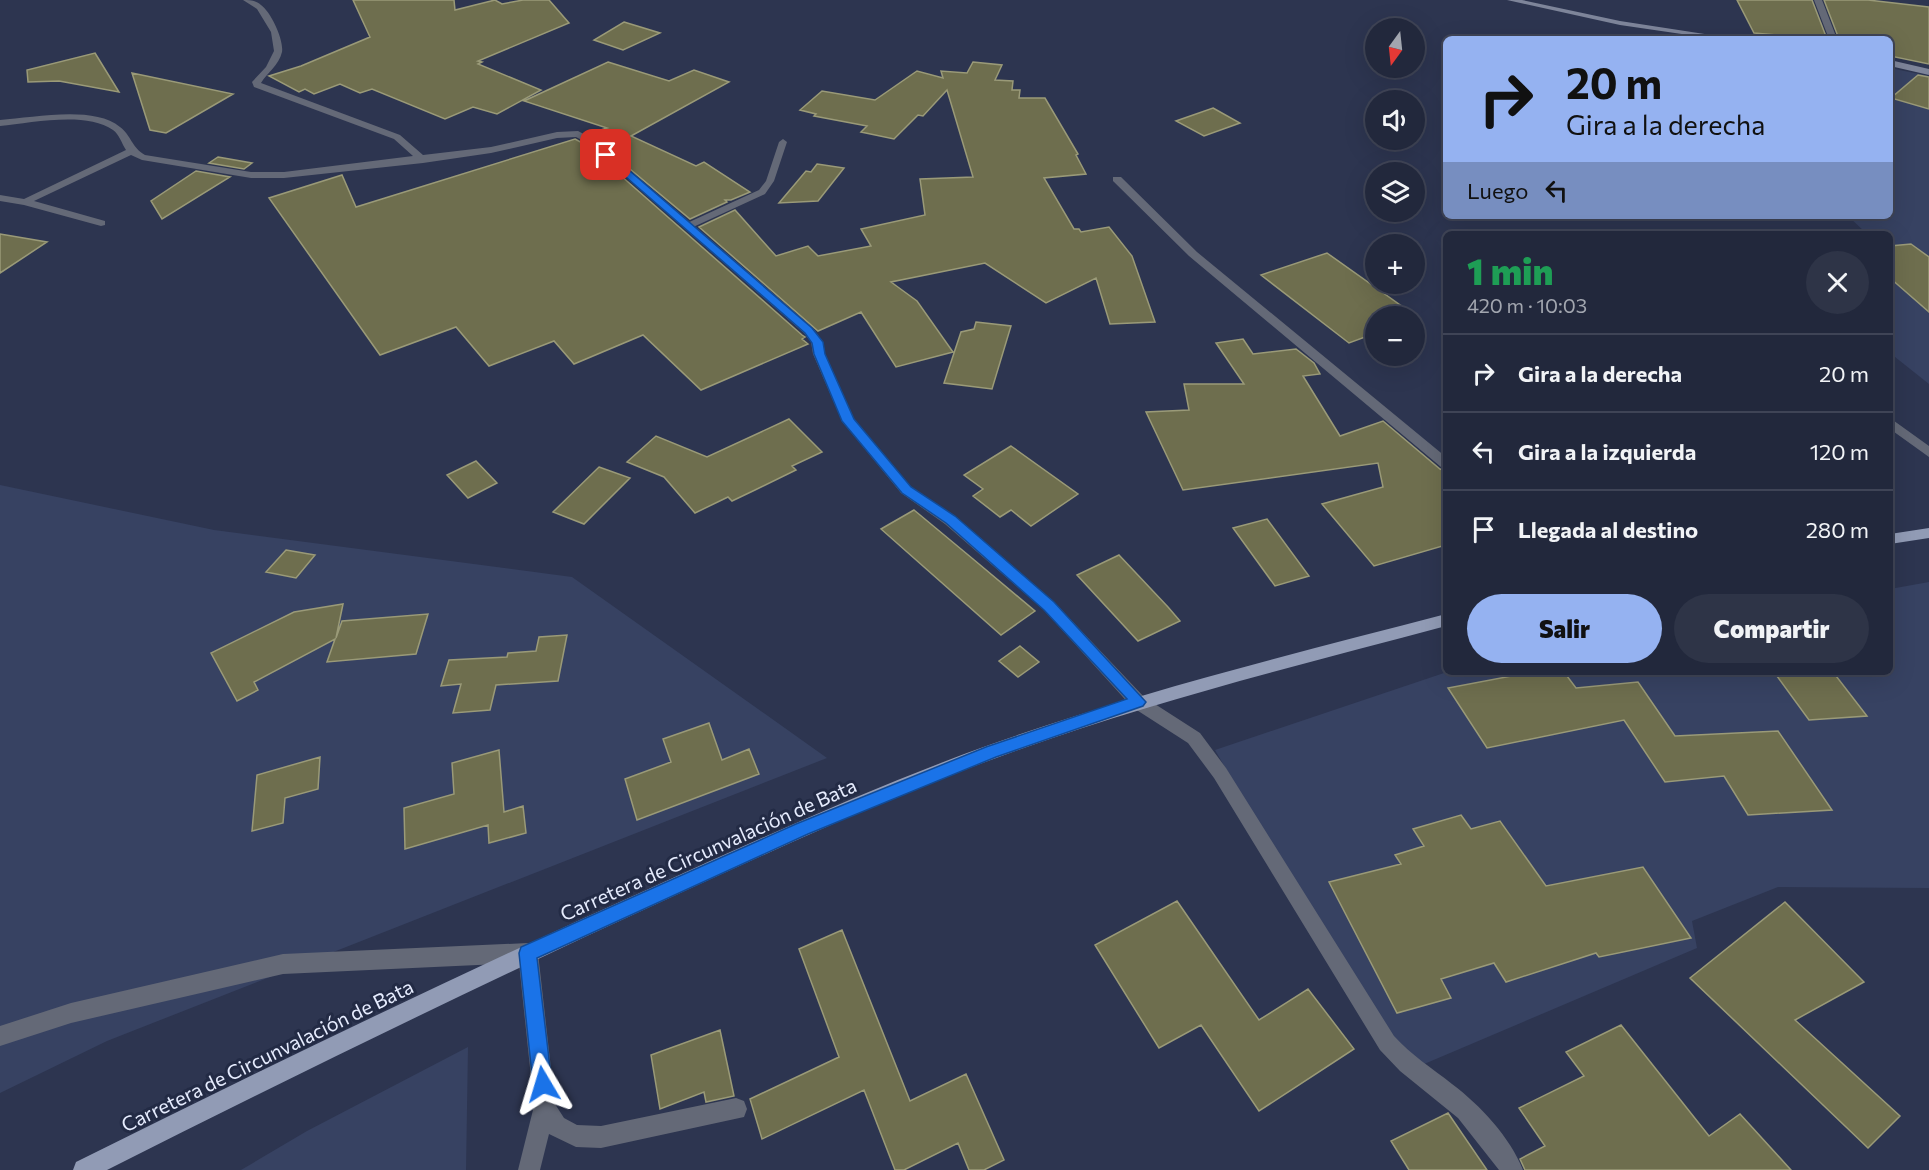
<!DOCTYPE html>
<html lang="es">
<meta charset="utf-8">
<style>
body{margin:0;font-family:Commissioner,sans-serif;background:#2e3447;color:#f1f3f6;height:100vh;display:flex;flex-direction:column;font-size:22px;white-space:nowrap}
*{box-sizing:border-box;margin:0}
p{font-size:20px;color:#a2a6af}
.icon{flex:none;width:33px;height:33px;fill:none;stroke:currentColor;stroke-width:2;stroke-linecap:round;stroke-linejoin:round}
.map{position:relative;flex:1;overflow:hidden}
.drawer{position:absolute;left:1443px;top:231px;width:450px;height:444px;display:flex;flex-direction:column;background:#22283c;border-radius:9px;box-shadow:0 6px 24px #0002,0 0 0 2px #3f4456}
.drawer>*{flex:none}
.hud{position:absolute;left:1443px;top:36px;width:450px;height:183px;border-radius:9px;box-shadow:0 6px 24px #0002,0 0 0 2px #3f4456;background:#95b2f1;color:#111;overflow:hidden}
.needle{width:39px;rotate:195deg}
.fabs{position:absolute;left:1365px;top:18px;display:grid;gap:12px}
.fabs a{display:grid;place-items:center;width:60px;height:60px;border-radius:50%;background:#22283c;box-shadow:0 6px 24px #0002,0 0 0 2px #3f4456;font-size:30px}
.pin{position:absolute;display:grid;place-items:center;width:51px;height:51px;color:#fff;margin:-26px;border-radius:12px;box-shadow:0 3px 9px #0006}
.me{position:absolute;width:66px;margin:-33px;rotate:353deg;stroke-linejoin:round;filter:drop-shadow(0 0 4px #0008)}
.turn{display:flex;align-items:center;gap:21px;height:126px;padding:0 24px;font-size:27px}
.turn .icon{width:78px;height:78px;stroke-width:2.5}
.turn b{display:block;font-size:42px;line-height:51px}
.then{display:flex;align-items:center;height:57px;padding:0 24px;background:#0003;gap:12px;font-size:22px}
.round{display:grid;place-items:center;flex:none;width:63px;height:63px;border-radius:32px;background:#2e3447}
.head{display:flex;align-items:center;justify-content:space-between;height:102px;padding:0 24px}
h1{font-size:36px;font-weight:800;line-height:45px;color:#1e9e55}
.primary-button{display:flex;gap:12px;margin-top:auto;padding:12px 24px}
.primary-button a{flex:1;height:69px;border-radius:36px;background:#95b2f1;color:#111;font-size:24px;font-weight:800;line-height:69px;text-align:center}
.primary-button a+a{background:#2e3447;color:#f1f3f6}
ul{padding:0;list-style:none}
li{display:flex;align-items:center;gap:18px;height:78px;padding:0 24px;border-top:2px solid #3f4456}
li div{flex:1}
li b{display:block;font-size:22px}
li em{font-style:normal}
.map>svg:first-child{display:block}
.built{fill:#374262}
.building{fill:#6e6e4e;stroke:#9a9a78;stroke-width:1.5}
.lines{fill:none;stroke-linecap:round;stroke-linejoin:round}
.service{fill:#646977;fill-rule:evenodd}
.minor{fill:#646977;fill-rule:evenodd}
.secondary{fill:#7e859a;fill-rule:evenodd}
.primary{fill:#919bb5;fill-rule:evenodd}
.route{fill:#1a73e8;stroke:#114b97;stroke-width:1.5}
.labels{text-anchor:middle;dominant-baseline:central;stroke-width:6;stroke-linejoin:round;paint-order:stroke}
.near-street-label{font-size:20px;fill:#e6ecfe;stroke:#232b45}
</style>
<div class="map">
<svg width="1929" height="1170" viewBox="0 0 1929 1170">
<rect width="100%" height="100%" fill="#2d3550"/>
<path class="built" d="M1890 68 1929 76V384L1890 353V234H1867L1848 216H1890Z
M0 485 214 530 572 577 827 758 107 1041 0 1093Z
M1929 582V888L1778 887 1692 921 1697 948 1403 1073 1215 750 1447 672H1890V589Z
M468 1047 466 1170H241L307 1131Z"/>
<path class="building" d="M353 0H454L455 10 495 0 502 4 523 0H549L569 23 478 61 482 62 478 64 541 90 497 114 473 107 445 119 372 89 360 93 340 84 314 94 305 89 299 92 269 76 301 66 370 37Z
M1737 0H1812L1827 39 1754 33Z
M1824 0H1868L1929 7V64L1890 56V39H1839Z
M624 22 660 33 623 50 594 40Z
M95 53 119 92 59 81 28 82 27 70Z
M608 62 669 81 694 70 729 82 631 136 696 166 704 162 750 192 731 200H725L727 202 690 219 588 134 607 128 524 101Z
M973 62 1002 65 995 80 1013 81 1012 90H1020L1019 98H1045L1078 154 1076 155 1086 174 1044 178 1074 229H1079L1081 232 1109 227 1132 256 1155 322 1110 324 1096 278 1046 303 985 263 891 282 917 301 953 352 896 367 861 312 818 331 699 227 735 210 776 256 808 246 818 256 871 246 861 229 925 215 920 179 973 177 947 90 923 116 918 115 894 139 861 132 867 126 814 116 816 114 800 110 822 91 875 100 917 71 943 78 941 71 967 73Z
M132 73 233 94 166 133 150 130Z
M1918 75 1929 77V109L1891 98Z
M1213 108 1240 123 1204 136 1176 121Z
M575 139 586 145 802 335 805 337 802 339 808 344 701 390 643 335 574 364 554 341 489 366 456 327 380 355 269 198 342 175 356 207Z
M218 157 252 163 244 169 209 163Z
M817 164 844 168 818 201 779 203 806 171 811 172Z
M196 171 230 177 162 219 151 201Z
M0 234 47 242 0 273Z
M1911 244 1929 257V312L1890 278V246Z
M1327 253 1417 317 1376 316V333L1349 343 1261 275Z
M976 322 1011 326 992 389 944 383 961 332 974 329Z
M1243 339 1253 354 1296 349 1314 363 1320 374 1303 376 1340 436 1383 421 1440 469 1446 471V545L1374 566 1322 504 1383 487 1378 463 1183 490 1146 412 1189 410 1184 384H1244L1216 343Z
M789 419 822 452 792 466 796 470 755 490 732 501 728 497 695 513 664 477 627 462 656 436 707 457Z
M1011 446 1078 494 1031 526 1011 510 1000 517 973 496 983 489 964 475Z
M476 461 497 483 468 498 447 475Z
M599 467 630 478 584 524 553 512Z
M914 510 973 559 1035 611 1001 635 881 529Z
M1267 519 1309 576 1275 586 1233 528Z
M286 550 315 555 296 578 266 572Z
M1119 555 1168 607 1180 621 1138 641 1077 575Z
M343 604 336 638 342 621 428 614 416 654 327 662 335 639 254 682 258 690 237 701 211 653 294 612Z
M567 635 558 681 496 685 490 710 453 713 461 684 441 686 449 660 507 657 508 653 536 651 539 637Z
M1020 646 1039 662 1018 677 999 661Z
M1532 672H1564L1576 688 1638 682 1675 736 1778 731 1832 810 1748 815 1724 776 1665 782 1624 720 1487 748 1448 688Z
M1774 672H1833L1867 716 1809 720Z
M709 723 722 760 749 749 759 774 637 820 625 779 671 762 663 739Z
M499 750 504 812 523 806 526 833 489 843 488 825 405 849 404 808 454 794 452 763Z
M320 757 318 789 285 798 283 823 252 831 257 775Z
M1461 815 1471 829 1500 821 1546 886 1643 867 1691 938 1599 957 1596 953 1506 982 1494 963 1441 979 1451 998 1397 1013 1329 882 1401 864 1395 855 1424 846 1413 829Z
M1177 901 1259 1020 1308 989 1354 1049 1259 1111 1201 1025 1159 1048 1095 945Z
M1785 902 1864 982 1795 1020 1900 1116 1868 1148 1690 978Z
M842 930 910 1101 966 1074 1004 1160 984 1170H969L958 1143 904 1170H895L864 1090 762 1139 750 1099 839 1057 799 949Z
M1621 1025 1709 1136 1740 1114 1791 1170H1525L1520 1159 1545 1146 1519 1108 1584 1076 1566 1052Z
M720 1030 734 1096 706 1102 704 1092 660 1109 651 1055Z
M1448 1113 1487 1170H1409L1391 1141Z"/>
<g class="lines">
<path class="service" d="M783 139 787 142 774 181 765 194 691 228H685V224L759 190 766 181 779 142Z"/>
<path class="minor" d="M243 0C250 0 255 0 261 5 271 12 284 40 282 52 279 65 267 73 261 83L400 135 423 155 491 147 557 132 578 131 593 139 812 327 823 342 825 354 854 419 911 487 955 516 1054 602 1144 697 1200 733 1226 768 1394 1036C1411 1055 1432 1068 1452 1084 1480 1105 1510 1137 1523 1170H1499L1458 1118 1400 1071 1380 1050 1214 778 1188 743 1132 707 1044 610 945 524 901 493 842 421 813 354 811 342 804 333 587 143 576 137 557 138 491 153 423 163 284 178H251L142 160 131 155 34 201 105 221V225L101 226 24 205 0 201V195L24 199 126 150C122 144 119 134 113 130 86 111 31 123 0 126V120C33 118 93 105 120 127 131 135 132 148 145 155L251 172H284L413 156 394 139 254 87 252 82 266 67 274 51 271 32 257 9Z
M1814 0H1822L1837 39H1829Z
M1113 177H1121L1197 252 1446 457V469L1441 467 1189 256 1113 181Z
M1890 418 1929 446V457L1890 429Z
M528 943 535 946 538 953 555 1104 564 1118 577 1125 601 1126 736 1098 744 1101 747 1109 744 1117 601 1148 576 1147 549 1134 540 1170H518L534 1106 519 963 283 974 71 1023 0 1046V1026L71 1003 283 954Z"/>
<path class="secondary" d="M1507 0H1522L1620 21 1737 39H1716L1620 25Z
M1890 60 1929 69V75L1890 66Z"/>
<path class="primary" d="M1929 528V538L1890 544V534Z
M1446 614V626C1296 666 1145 703 999 757 885 798 775 850 665 900 477 986 292 1077 107 1170H73L76 1162C267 1067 459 974 653 887 764 837 875 786 989 745 1138 692 1293 654 1446 614Z"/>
</g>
<path class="route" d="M603 153H609L812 328 823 342 825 354 854 419 911 487 955 516 1054 602 1146 702 1143 706 996 757 808 834 537 958 552 1084 550 1091 543 1094 536 1091 533 1084 519 953 521 947 796 824 986 747 1127 699 1044 610 946 523 902 493 842 421 814 354 812 343 805 333 603 157Z"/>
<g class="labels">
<g class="near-street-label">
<text transform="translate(708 849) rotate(-24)">Carretera de Circunvalación de Bata</text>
<text transform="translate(267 1055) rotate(-26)">Carretera de Circunvalación de Bata</text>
</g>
</g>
</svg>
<div class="fabs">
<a><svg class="needle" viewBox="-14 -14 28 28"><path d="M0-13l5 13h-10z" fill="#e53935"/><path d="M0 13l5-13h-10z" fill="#a2a6af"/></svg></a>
<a><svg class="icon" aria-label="sound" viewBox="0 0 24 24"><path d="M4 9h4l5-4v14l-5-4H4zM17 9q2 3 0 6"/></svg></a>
<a><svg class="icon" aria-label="layers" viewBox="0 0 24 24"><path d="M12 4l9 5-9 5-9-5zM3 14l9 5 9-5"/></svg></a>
<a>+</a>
<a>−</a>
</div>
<div class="pin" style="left:606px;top:155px;background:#d93025"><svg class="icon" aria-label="arrive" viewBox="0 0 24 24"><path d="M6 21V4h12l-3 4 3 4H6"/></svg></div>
<svg class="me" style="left:543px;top:1084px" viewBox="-20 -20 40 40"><path d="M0-17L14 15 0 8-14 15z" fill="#1a73e8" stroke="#fff" stroke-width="4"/></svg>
<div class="hud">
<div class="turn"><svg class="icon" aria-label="right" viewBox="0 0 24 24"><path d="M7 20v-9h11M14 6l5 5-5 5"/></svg><div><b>20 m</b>Gira a la derecha</div></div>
<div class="then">Luego<svg class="icon" aria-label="left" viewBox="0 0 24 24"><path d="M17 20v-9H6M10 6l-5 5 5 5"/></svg></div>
</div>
<section class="drawer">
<div class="head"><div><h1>1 min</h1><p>420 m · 10:03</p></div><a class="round"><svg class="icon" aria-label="close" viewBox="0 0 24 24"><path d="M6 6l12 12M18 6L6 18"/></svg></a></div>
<ul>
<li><svg class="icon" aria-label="right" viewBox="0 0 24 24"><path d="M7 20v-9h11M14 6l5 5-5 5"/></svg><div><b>Gira a la derecha</b></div><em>20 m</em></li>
<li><svg class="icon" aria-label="left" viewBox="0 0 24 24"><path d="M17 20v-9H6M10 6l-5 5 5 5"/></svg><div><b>Gira a la izquierda</b></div><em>120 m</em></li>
<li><svg class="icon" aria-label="arrive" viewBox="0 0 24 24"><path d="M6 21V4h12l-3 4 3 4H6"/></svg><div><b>Llegada al destino</b></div><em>280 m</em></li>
</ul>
<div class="primary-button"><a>Salir</a><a>Compartir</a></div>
</section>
</div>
